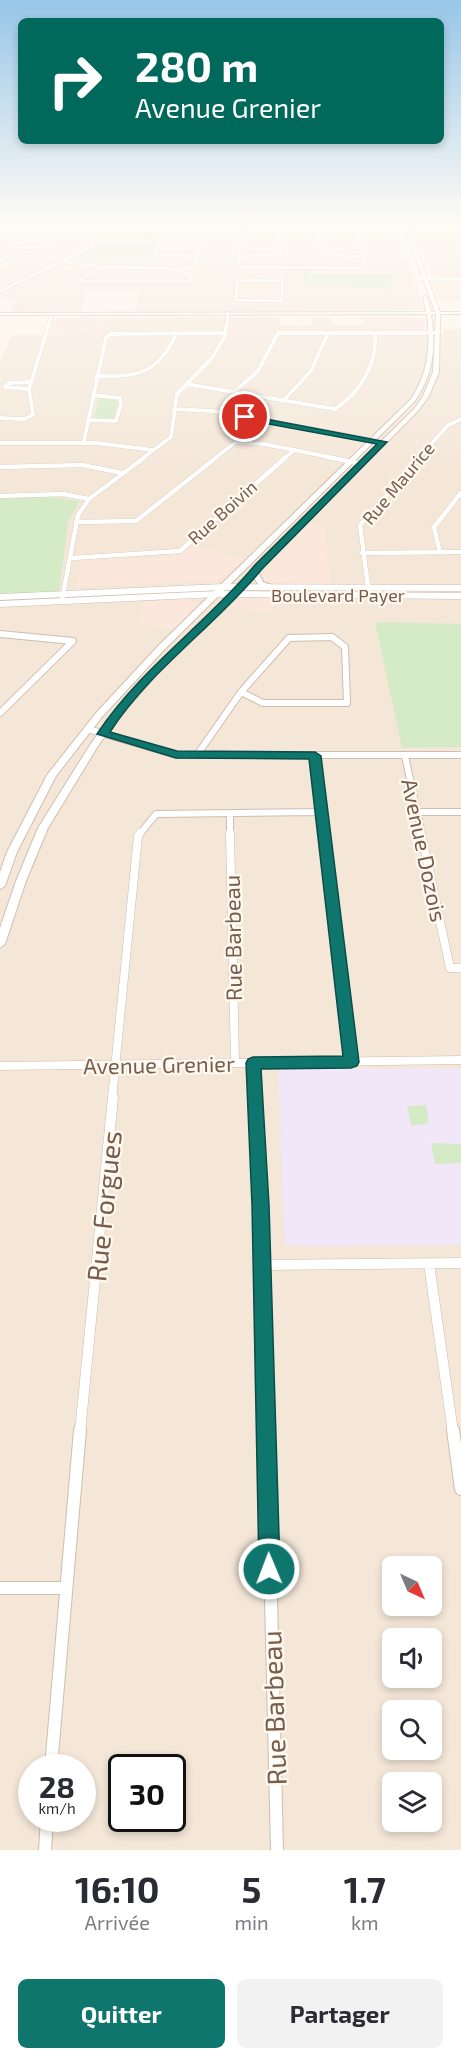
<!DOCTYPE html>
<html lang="fr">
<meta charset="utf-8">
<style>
body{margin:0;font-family:"Exo 2",sans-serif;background:#f2f2f3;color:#2b2b33;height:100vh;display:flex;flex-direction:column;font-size:22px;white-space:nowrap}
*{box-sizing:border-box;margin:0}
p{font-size:20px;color:#7c7c81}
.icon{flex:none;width:33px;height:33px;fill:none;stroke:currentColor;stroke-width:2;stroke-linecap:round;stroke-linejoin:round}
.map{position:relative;height:1850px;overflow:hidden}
.side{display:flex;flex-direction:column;background:#fff;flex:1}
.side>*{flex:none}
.top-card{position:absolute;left:18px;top:18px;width:426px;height:126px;border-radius:9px;box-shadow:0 3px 9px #0003;background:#00695c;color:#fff;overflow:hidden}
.needle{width:39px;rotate:136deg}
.controls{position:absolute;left:382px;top:1556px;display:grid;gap:12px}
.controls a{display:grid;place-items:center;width:60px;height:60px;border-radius:9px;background:#fff;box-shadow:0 3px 9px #0003;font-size:30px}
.speed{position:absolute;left:18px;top:1754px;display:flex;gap:12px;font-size:30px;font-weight:700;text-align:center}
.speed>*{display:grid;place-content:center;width:78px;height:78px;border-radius:50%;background:#fff;box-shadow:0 3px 9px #0003;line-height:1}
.speed small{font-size:15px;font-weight:400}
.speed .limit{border:3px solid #111;border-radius:9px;background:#fff;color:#111}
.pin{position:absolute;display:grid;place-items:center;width:51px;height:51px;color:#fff;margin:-26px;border:3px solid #fff;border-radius:50%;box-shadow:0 2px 6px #0007}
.me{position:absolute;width:66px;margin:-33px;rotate:359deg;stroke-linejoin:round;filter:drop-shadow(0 0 4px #0008)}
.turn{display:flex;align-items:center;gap:21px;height:126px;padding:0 18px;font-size:27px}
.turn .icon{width:78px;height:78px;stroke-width:2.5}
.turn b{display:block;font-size:42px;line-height:51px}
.eta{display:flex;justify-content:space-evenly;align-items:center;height:102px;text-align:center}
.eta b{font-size:36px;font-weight:700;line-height:42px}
.button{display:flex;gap:12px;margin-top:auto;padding:12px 18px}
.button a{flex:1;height:69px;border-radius:9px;background:#0f766e;color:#fff;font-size:24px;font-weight:700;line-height:69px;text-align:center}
.button a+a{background:#f2f2f3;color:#2b2b33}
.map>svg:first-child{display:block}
.residential{fill:#f4e7d8;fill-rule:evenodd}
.commercial{fill:#fce7dd}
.education{fill:#f2e6f9}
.green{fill:#d5ebc7}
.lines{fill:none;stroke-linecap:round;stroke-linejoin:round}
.minor-far6-casing{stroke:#cfbdae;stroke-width:4}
.minor-far5-casing{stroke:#cfbdae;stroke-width:4.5}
.minor-far4-casing{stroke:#cfbdae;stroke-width:5}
.minor-far3-casing{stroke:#cfbdae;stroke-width:8}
.minor-far2-casing{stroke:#cfbdae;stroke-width:9}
.minor-far1-casing{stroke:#cfbdae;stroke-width:11}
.minor-casing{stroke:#cfbdae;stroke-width:14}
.tertiary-far1-casing{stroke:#cfbdae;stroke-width:4.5}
.tertiary-casing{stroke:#cfbdae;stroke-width:7}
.secondary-casing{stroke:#d2beac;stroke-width:2}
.minor-far6{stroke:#fff;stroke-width:3}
.minor-far5{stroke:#fff;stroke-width:4}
.minor-far4{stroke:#fff;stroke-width:4.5}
.minor-far3{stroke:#fff;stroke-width:6}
.minor-far2{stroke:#fff;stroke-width:8}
.minor-far1{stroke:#fff;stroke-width:10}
.minor{stroke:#fff;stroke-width:12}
.tertiary-far1{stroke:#fff;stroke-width:4}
.tertiary{stroke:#fff;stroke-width:6}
.secondary{fill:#fff;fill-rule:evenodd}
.route{fill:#0f766e;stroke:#0a4d48;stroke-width:1.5}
.labels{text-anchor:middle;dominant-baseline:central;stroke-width:4.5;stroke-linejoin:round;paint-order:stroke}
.far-street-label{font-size:18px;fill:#785c4c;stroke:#fff9f0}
.street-label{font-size:22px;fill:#785c4c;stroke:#fff9f0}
.near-street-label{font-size:27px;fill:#785c4c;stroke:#fff9f0}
</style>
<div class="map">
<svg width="461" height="1850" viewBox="0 0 461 1850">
<rect width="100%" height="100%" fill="#fcf5e9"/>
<path class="residential" d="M0 220H395L424 310 135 312 139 290H87L80 312H11L15 301 0 298Z
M408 220H461V301H439L431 280H433Z
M279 317 280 326 312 325 311 317H330L333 325H398L401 334H443V329H461V1850H0V361L12 335 79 334 82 327 108 326 110 318ZM393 1566H432V1605H393ZM393 1638H432V1677H393ZM393 1710H432V1749H393ZM32 1767H82V1818H32ZM122 1767H172V1818H122ZM393 1782H432V1821H393Z"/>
<path class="commercial" d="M362 317 422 318 425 319 424 331H400L398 325H364Z
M56 318H110L108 326 83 327 79 334H49L53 319Z
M311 524 324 526 331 584H264L258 577Z
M193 547 244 559 217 581 77 587 82 561 170 557 180 555Z
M283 598 266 615 230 605 239 599Z
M188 600 199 606 174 631 138 622 143 601Z"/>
<path class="education" d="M461 1068V1245L285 1246 278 1069Z"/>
<path class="green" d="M152 233 151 240 158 242 152 261H107L75 257 92 248 96 234Z
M302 269H308L309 275H413V277H390L393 289 304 284Z
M99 398H118L114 419H94Z
M0 496H44L80 501 68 523 59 592 0 595Z
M375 622 461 624V747L402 748Z
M426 1105 429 1123 411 1126 407 1106Z
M431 1143 461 1144V1163L435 1164Z"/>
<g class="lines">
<g class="minor-far6-casing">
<path id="minor-far6" d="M241 220 239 265 241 267 362 268 365 266 355 220
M356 223H317L321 254 363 257
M19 227H57L47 247 8 248Z
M57 227 202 228
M461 235 459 238 461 246
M168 236 169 220
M239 256 281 255 277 220
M0 260 10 262 0 267
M63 262 103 267
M103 267 168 268 191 274 190 281H77Z
M282 268V280
M180 270 195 266 199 244 159 243 155 255 196 256
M282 280V301L236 300 237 281Z
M0 291 90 248 100 220
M48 326 51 317
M227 326 228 313"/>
</g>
<g class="minor-far5-casing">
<path id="minor-far5" d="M96 376C136 377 158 375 176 334
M186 384 335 409C360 393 378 363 375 333
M29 389 5 387 9 383 32 382
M234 392 258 371 278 333H438
M283 401 311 371 328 333
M174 409 213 411 383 442
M0 418 24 419 33 415 29 389 49 324
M88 420 116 421 121 404 120 398 93 395
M84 441 106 337 110 334 226 333
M0 443H96L153 450
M143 458 171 437 177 394 212 358 224 338 227 324
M215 458 236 442 264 444 334 458
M285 458 293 451
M419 458 447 426 461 419"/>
</g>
<g class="minor-far4-casing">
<path id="minor-far4" d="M327 457 362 464
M0 467 83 465 122 473
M0 496 63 494 89 499
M76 522 136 521 217 457
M362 553 461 552
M440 553 434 527 461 493
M72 558 180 551 286 457
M369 594 360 525 420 457
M62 600 78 515 89 499 145 457"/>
</g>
<g class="minor-far3-casing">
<path id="minor-far3" d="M0 634 73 641 0 713
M332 637 345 647 347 703H263L241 692 289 638Z
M88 729 176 755H461
M197 755 241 692
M315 756 324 835
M405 756 422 835
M417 812H461
M230 814V835
M139 835 156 814 320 812"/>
</g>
<g class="minor-far2-casing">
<path id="minor-far2" d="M230 833 235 1063
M324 833 351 1062
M421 833 450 968H461
M253 1063 255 1099
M0 1066 461 1060
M112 1099 138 836 140 833"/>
</g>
<g class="minor-far1-casing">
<path id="minor-far1" d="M255 1097 261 1201 267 1432
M429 1264 453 1432
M261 1265 461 1263
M80 1432 113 1097"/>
</g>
<g class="minor-casing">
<path id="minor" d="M267 1430 277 1850
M453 1430 461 1489
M0 1588H65
M51 1767 80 1430
M45 1850 47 1818"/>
</g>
<g class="tertiary-far1-casing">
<path id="tertiary-far1" d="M418 278 461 279"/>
</g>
<g class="tertiary-casing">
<path id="tertiary" d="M0 597 223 587 461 588
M0 604 217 594 461 596"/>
</g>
<g class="secondary-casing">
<path id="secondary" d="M405 220H409L412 237 440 312H461V314H440L439 372 429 396 418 411 261 569 258 571 263 582 274 586V590C265 591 257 585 254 577L245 589 155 676 116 721 98 746 48 828 26 881 5 944 0 948V928L16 881 38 828 90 745 110 717 149 672 239 585 255 565 414 409 423 396 433 372 436 314H431C436 349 434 372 415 401L164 650 102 717 56 776 17 852 5 886 0 889V872L7 852 47 775 96 713 158 646 411 399C429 371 430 347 427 314L0 315V313L426 312 423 297 425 296 427 297 431 312H435L408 237Z"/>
</g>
<use href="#minor-far6" class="minor-far6"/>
<use href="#minor-far5" class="minor-far5"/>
<use href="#minor-far4" class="minor-far4"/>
<use href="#minor-far3" class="minor-far3"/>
<use href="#minor-far2" class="minor-far2"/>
<use href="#minor-far1" class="minor-far1"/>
<use href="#minor" class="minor"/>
<use href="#tertiary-far1" class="tertiary-far1"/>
<use href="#tertiary" class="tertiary"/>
<use href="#secondary" class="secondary"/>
</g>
<linearGradient id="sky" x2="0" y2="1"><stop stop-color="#97c6e8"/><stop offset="0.46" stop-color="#fefaf5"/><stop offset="1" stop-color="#fefaf5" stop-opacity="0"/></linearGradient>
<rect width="461" height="479" fill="url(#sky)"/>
<path class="route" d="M245 415 387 442 262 569C215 626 150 670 110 732L177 751 315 752 321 756 359 1062 357 1066 351 1068 261 1069 269 1205 280 1569 277 1577 269 1580 262 1577 259 1569 252 1205 246 1063 248 1059 253 1057 343 1056 309 759 176 758 97 734C140 669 206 624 255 565L377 444 242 419Z"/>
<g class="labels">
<g class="far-street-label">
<text transform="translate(398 483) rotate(-50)">Rue Maurice</text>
<text transform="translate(222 512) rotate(-42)">Rue Boivin</text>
<text x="338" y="595">Boulevard Payer</text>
</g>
<g class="street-label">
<text transform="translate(425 850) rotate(78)">Avenue Dozois</text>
<text transform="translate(232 938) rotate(-91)">Rue Barbeau</text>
<text transform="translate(159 1064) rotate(-1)">Avenue Grenier</text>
</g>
<g class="near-street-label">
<text transform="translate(103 1206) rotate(-84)">Rue Forgues</text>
<text transform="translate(273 1708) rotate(-92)">Rue Barbeau</text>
</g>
</g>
</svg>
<div class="controls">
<a><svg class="needle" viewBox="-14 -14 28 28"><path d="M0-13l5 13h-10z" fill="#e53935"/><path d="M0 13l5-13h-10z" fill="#7c7c81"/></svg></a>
<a><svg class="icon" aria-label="sound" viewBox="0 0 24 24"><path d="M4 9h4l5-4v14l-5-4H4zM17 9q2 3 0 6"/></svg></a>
<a><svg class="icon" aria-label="search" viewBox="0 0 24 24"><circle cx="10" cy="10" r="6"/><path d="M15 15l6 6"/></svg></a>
<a><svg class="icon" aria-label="layers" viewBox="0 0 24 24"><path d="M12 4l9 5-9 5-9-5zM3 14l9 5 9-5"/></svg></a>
</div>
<div class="speed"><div>28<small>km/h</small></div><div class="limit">30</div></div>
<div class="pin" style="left:245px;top:417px;background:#d93025"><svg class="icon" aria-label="arrive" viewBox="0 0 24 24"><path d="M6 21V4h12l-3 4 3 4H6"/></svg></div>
<svg class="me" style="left:269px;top:1569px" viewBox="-20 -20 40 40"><circle r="17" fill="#0f766e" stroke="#fff" stroke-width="3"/><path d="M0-11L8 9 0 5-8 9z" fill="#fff"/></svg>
<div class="top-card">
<div class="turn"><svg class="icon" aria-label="right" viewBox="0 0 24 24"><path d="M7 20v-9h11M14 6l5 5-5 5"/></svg><div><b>280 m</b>Avenue Grenier</div></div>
</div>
</div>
<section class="side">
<div class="eta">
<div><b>16:10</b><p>Arrivée</p></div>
<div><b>5</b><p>min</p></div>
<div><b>1.7</b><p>km</p></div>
</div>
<div class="button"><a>Quitter</a><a>Partager</a></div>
</section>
